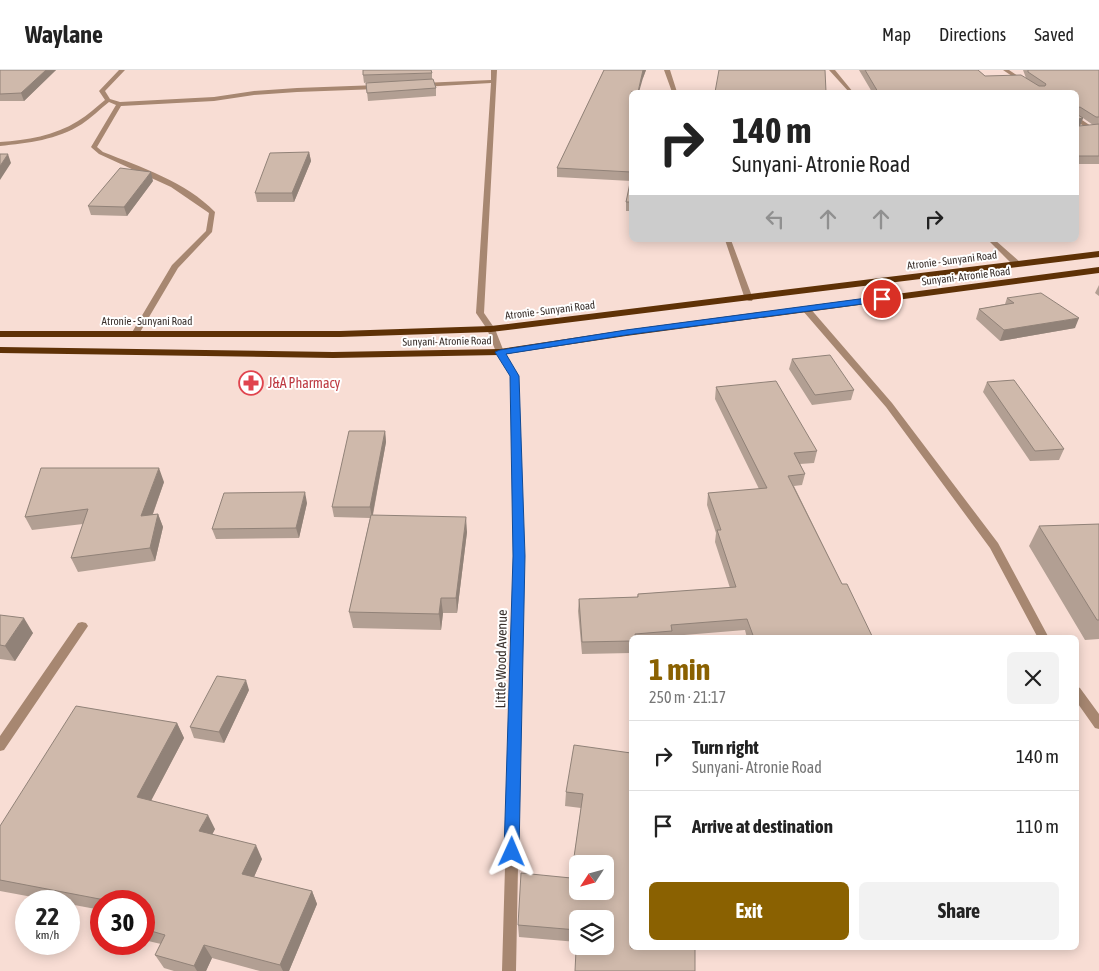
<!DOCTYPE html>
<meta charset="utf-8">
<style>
body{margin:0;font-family:"Asap Condensed",sans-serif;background:#f2f2f2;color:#222;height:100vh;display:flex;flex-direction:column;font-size:19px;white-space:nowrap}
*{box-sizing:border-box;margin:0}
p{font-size:16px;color:#767676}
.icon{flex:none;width:28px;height:28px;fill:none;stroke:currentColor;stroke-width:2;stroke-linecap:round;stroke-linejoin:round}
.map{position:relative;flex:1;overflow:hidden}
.side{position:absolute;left:629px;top:565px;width:450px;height:315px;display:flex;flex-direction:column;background:#fff;border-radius:8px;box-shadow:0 2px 12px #0003}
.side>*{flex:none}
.top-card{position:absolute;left:629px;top:20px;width:450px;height:152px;border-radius:8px;box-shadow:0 2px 12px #0003;background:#fff;color:#222;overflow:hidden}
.needle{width:32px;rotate:234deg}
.controls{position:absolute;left:569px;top:785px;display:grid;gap:10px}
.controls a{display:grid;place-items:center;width:45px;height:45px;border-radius:8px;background:#fff;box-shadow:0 2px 12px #0003;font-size:25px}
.speed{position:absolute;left:15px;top:820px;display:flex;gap:10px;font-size:25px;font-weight:700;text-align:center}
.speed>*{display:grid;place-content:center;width:65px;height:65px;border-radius:50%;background:#fff;box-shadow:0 2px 12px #0003;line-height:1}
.speed small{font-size:12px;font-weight:400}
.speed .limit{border:8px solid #d22;background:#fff;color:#111}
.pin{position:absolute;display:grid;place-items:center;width:42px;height:42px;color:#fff;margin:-21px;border:2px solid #fff;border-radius:50%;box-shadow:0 1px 5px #0007}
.me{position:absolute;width:55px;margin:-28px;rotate:1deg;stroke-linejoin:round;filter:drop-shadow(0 0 4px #0008)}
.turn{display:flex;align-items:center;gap:18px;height:105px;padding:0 20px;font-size:22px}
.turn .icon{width:65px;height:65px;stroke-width:2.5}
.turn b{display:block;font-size:35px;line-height:42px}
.lanes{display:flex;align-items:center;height:48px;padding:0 20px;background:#0003;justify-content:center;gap:25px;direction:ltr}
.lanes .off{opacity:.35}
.round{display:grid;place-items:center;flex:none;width:52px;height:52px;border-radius:8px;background:#f2f2f2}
.headline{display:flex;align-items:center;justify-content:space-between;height:85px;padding:0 20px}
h1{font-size:30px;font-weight:700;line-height:38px;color:#8a6101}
.cta{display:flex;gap:10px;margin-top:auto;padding:10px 20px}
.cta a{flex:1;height:58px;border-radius:8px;background:#8a6101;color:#fff;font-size:20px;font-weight:700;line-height:58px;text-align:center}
.cta a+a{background:#f2f2f2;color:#222}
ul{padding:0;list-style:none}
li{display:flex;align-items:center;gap:15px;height:70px;padding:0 20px;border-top:1px solid #e0e0e0}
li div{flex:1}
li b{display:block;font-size:19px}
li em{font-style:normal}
header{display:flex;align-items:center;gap:30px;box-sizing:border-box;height:70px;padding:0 25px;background:#fff;border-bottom:1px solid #e0e0e0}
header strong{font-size:24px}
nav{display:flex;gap:28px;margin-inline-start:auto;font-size:18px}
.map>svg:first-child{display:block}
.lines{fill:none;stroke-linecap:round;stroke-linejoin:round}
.minor{fill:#a78771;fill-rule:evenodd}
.trunk{fill:#5e3106;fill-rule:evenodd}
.wall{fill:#b29f93;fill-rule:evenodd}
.shaded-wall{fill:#918278}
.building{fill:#cfb9ab;stroke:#918278;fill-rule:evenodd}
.route{fill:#1a73e8;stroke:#114b97}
.labels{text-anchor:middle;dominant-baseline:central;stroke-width:4;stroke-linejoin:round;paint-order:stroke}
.far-street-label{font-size:11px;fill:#3a302c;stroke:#fff}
.health-label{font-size:14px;fill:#be3a42;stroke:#fff;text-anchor:start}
.street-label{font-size:14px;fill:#3a302c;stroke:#fff}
</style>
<header>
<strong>Waylane</strong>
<nav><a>Map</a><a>Directions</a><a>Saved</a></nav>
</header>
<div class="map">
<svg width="1099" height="901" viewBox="0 0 1099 901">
<rect width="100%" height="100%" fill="#f8ddd4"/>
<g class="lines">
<path class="minor" d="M119 0H125L105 21 110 29 120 32 214 27 254 21 297 18 378 15 381 17 378 19 297 22 254 25 214 31 121 36 97 77 103 82C141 97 186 112 215 142L212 162 178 198 139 264 135 266 131 264 172 195 206 161 209 143 171 117 99 84 92 78 91 77 116 35 109 32C100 39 91 48 82 54 57 70 28 73 0 76V72C27 70 54 66 78 51 88 45 96 37 105 30L99 21Z
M491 0H497L484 243 495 259 504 282 519 306 524 486 516 901H502L514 486 511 306 496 282 487 259 476 243 491 13 422 17 419 15 422 13 491 10Z
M664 0H670L677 22H672Z
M829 0H835L853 22H849Z
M1003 0H1009L1042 22H1036Z
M1076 46 1094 58V60H1090L1076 51Z
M725 170H731L753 229 752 231H749L745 229Z
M988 170H995L1020 192V196H1014Z
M803 237H809L892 333 998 473 1049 568H1038L990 478 886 337 803 241Z
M82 552 86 553 88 556 86 559 4 680 0 681V666L78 553Z
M1076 616 1080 618 1099 644V659L1095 658 1076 631Z"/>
<path class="trunk" d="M1099 181V187L491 262 340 267H0V261H340L491 256Z
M1099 197V203L626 266 500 285 333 288 0 283V277L333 282 500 279 626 260Z"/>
</g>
<path class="wall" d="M0 0H56L24 31H0Z
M604 0H646L643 8 631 22V141H626V132L631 111 557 107V98Z
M859 0H978L985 6 1026 8 1023 0H1099V94H1076V22H872ZM1083 48 1093 55 1080 56Z
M432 3V10L436 18V26L368 31 366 13 369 12 364 13 363 5Z
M309 82 311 91 294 132H257L255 123Z
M153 111 127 146 91 145 88 136Z
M1099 215V226L1095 223Z
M1007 228 1075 258 1000 271 976 249 979 239 1005 234Z
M792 289 854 320 851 330 812 335 789 299Z
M987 312 1064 379 1059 390 1030 391 983 322Z
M716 317 817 381 814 393 800 394 805 404 802 415 794 416 842 514 873 568H747L745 560 672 566V568H631V583L582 584 578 541 579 529 637 527 638 524 730 518 715 472 716 463 707 435 708 423 759 419 715 329Z
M385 361 386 372 373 445 467 462 457 543H443L441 560 353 558 349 542 370 448 334 447 332 437Z
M164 412 153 444H158L163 457 155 491 78 502 71 488 83 454 32 460 25 447Z
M307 433 299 468 216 469 212 459Z
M1099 454V569L1085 570 1029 476 1039 456Z
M0 545 33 563 15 591 0 589Z
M249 620 224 673 194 668 190 657Z
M177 653 184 668 151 731 215 759 212 764 262 789 254 807 312 821 317 834 289 901H260L212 888 206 901H174L164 898 155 885 161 874 144 870V831H101V840L69 834V831H54L0 821V756Z
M631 683 577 872 519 867 518 855 571 808 581 738 565 736 566 722Z"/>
<path class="shaded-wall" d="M46 0H56L24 31 21 23Z
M643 0H646L643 8 639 22H638Z
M1083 48 1080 56H1076L1078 49Z
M309 82 311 91 294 132 292 123Z
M8 84 11 93 0 110V96Z
M151 102 153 111 127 146 124 137Z
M1079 248 1075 258 1000 271 1004 260Z
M385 361 386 372 372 448 370 437Z
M159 398 164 412 147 460 141 446Z
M305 422 307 433 299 468 296 458Z
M158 444 163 457 155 491 150 478Z
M466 447 467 462 457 543 456 528Z
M441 528 443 543 441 560 439 544Z
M24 548 33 563 15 591 5 576Z
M246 610 249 620 224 673 219 662Z
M177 653 184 668 145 742 137 727Z
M208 745 215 759 207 775 199 761Z
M256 775 262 789 249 818 242 804Z
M312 821 317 834 289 901H283L280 895Z
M204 875 212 888 206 901H197L194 896Z"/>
<path class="building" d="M0 0H46L21 23 0 24Z
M363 0H431L432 3 363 5Z
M604 0H643L638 22H631V102L557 98Z
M719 0H825L826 22H715Z
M865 0H978L985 6 1021 5 1039 16H1045L1046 14 1028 2V0H1099V47H1096L1080 37 1077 38 1078 45 1083 48 1078 49 1077 54 1079 56 1099 54V86H1076V22H878Z
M433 9 436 18 367 23 366 13Z
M309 82 292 123H255L270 83Z
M0 84H8L0 96Z
M120 98 151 102 124 137 88 136Z
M631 108V132H626Z
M1041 223 1079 248 1004 260 979 239 1014 233 1007 228Z
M830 285 854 320 815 325 792 289Z
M1014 310 1064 379 1035 381 987 312Z
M776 311 817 381 794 383 805 404 788 406 842 514H847L873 568H754L747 549 671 555 672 561 635 564V568H631V571L582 572 579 529 638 527V524L736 517 717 460H721L708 423 767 418 716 317Z
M349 361H385L370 437H332Z
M41 398H159L141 446 158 444 150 478 71 488 88 439 25 447Z
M305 422 296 458 212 459 224 423Z
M371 445 466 447 456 528H441L439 544 349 542Z
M1099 454V550H1097L1039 456Z
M0 545 24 548 5 576 0 575Z
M217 606 246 610 219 662 190 657Z
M76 636 177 653 137 727 208 745 199 761 256 775 242 804 312 821 280 895 204 875 194 896 155 885 165 865 144 859V831H110L0 810V756Z
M574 675 631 683V878H695V901H575L577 860 518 855 521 803 571 808 583 724 566 722ZM578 794H605V821H578ZM578 849H605V876H578Z"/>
<path class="route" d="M882 226 886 229 885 231 626 265 506 284 519 306 525 486 519 782 517 788 512 790 506 788 504 782 513 486 510 306 495 282 500 280 626 260Z"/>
<defs>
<g id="pharmacy-ring" transform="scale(1.25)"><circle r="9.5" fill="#fff" stroke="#e0444e" stroke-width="1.5"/><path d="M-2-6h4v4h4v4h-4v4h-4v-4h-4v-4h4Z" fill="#e0444e"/></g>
</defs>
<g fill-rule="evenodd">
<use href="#pharmacy-ring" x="251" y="313"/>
</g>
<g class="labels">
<g class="far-street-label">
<text transform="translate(952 190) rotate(-7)">Atronie - Sunyani Road</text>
<text transform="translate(966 206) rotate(-7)">Sunyani- Atronie Road</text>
<text transform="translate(550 240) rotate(-7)">Atronie - Sunyani Road</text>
<text x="147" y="251">Atronie - Sunyani Road</text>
<text transform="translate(447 271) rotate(-1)">Sunyani- Atronie Road</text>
</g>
<g class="health-label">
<text x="268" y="313">J&amp;A Pharmacy</text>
</g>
<g class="street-label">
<text transform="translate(501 589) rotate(-89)">Little Wood Avenue</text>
</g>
</g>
</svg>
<div class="controls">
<a><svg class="needle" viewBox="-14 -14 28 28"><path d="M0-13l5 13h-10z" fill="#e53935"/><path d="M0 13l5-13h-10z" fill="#767676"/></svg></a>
<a><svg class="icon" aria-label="layers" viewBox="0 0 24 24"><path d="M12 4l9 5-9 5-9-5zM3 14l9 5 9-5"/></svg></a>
</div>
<div class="speed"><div>22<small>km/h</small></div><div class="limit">30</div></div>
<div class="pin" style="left:882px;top:229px;background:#d93025"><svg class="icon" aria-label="arrive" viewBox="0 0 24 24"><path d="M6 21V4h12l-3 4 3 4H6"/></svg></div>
<svg class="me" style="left:512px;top:782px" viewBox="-20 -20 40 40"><path d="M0-17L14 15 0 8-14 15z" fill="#1a73e8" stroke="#fff" stroke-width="4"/></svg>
<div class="top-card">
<div class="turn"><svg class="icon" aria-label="right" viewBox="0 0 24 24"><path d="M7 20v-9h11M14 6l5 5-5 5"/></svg><div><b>140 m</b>Sunyani- Atronie Road</div></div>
<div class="lanes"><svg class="icon off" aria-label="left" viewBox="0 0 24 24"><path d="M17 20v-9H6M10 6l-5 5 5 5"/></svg><svg class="icon off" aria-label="ahead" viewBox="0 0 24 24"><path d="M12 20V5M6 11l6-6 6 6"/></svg><svg class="icon off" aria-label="ahead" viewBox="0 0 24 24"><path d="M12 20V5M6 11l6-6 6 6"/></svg><svg class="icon" aria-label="right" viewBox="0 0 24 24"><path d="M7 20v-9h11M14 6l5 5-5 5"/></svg></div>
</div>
<section class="side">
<div class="headline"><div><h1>1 min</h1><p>250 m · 21:17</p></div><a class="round"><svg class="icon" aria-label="close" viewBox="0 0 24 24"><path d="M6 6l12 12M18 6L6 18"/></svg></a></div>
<ul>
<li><svg class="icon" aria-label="right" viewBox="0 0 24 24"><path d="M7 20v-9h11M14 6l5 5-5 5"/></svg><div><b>Turn right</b><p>Sunyani- Atronie Road</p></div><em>140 m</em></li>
<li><svg class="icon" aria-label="arrive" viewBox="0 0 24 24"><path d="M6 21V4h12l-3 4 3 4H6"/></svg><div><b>Arrive at destination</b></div><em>110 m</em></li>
</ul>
<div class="cta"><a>Exit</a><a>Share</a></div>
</section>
</div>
